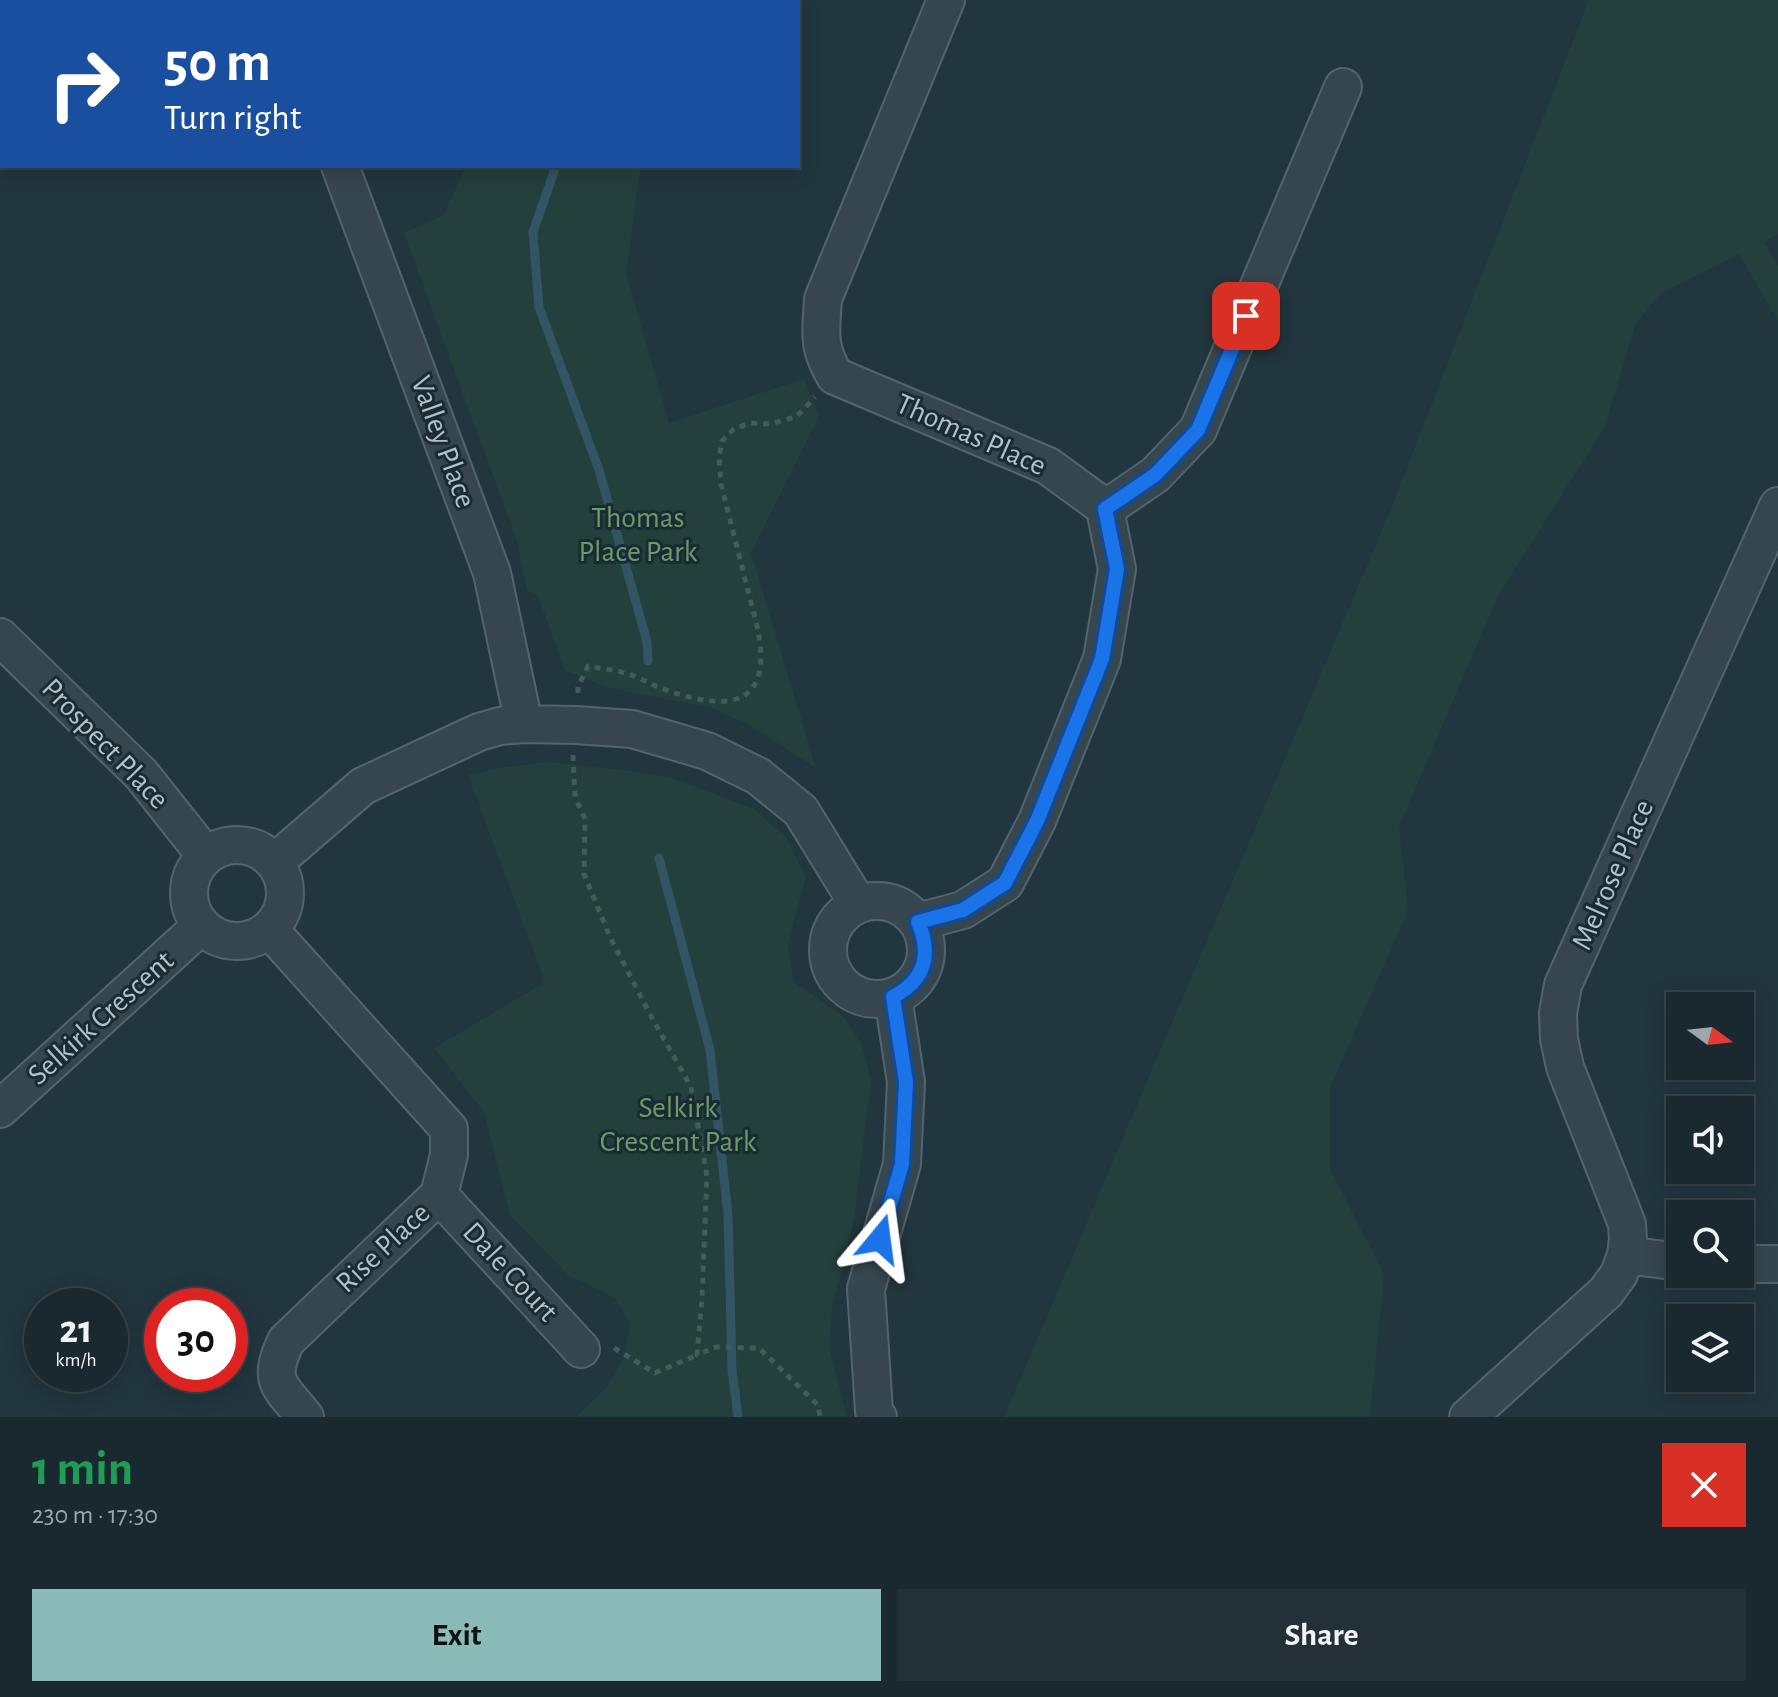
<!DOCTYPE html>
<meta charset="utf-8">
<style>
body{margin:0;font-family:"Alegreya Sans",sans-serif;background:#233037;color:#f1f3f6;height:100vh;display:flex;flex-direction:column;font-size:30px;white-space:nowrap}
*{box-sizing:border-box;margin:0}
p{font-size:26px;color:#9fa6aa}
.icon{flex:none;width:44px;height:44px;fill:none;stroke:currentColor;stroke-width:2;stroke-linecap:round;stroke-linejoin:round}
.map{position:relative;height:1417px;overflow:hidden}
.details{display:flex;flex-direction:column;background:#1a282f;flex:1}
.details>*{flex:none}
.hud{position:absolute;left:0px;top:0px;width:800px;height:168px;box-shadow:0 4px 20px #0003,0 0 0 2px #38444b;background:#1a4fa0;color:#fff;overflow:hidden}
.needle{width:52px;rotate:105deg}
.controls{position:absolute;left:1666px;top:992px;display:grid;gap:16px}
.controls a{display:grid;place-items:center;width:88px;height:88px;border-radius:0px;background:#1a282f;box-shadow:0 4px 20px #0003,0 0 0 2px #38444b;font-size:40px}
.speed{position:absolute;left:24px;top:1288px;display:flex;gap:16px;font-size:40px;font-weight:700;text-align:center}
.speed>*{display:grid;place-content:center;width:104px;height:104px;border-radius:50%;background:#1a282f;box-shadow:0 4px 20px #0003,0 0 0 2px #38444b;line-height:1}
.speed small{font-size:20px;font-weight:400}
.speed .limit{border:12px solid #d22;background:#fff;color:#111}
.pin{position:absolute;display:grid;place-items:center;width:68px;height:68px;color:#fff;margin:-34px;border-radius:16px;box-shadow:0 4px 12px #0006}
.me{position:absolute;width:88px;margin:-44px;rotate:16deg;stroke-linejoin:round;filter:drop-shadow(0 0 6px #0008)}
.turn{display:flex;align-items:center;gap:28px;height:168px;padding:0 32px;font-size:36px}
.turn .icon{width:104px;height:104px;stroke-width:2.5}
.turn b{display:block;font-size:56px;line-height:68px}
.round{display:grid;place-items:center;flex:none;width:84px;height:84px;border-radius:0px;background:#233037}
.summary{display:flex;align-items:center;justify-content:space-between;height:136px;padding:0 32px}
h1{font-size:48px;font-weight:700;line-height:60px;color:#1e9e55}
.primary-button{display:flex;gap:16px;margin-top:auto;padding:16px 32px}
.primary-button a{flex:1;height:92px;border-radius:0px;background:#8bbbb9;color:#111;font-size:32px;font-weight:700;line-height:92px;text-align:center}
.primary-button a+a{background:#233037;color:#f1f3f6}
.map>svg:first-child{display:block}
.green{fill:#24403c}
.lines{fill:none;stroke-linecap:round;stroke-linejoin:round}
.stream{stroke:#325565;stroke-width:9}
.street-casing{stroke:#54646c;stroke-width:40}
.path{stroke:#425c58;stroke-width:5;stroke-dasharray:6 6;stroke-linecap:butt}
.street{stroke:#36464f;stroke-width:36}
.route-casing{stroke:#114b97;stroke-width:20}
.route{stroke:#1a73e8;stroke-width:14}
.labels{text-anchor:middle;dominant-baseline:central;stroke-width:6;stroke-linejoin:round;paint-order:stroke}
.street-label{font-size:30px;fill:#b2c1ca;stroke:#1b2b33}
.park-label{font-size:30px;fill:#699c67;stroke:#1b2b33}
</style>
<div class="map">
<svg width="1778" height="1417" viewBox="0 0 1778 1417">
<rect width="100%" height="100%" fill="#22363f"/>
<path class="green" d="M1589 0H1778V234L1764 242 1778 266V321L1739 254 1661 293 1636 323 1604 428 1499 594 1399 826 1408 911 1330 1087V1169L1384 1274 1370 1417H1004L1387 519Z
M466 166H641L626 273 669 423 804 379 819 416 751 553 816 768 751 726 712 708 606 687 565 670 538 596 527 590 516 538 404 233 444 215Z
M549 762 638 772 675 779 754 809 786 838 806 877 787 946 794 982 842 1015 861 1042 871 1080 854 1220 832 1308 829 1347 847 1417H576L607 1387 625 1356 630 1324 615 1298 568 1275 510 1215 484 1112 434 1048 545 982 468 775 505 767Z"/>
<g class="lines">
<path class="stream" d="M617 2 618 0
M556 166 533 232 539 307 599 470 647 642 648 661
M659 858 710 1050 728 1214 732 1369 738 1417"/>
<g class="street-casing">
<path id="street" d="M128 0 131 2
M323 2V0
M340 166 492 573 524 724
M1105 509 1155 475 1198 430 1343 87
M0 637 141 774 206 856
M189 893a48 48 0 1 1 96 0a48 48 0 1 1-96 0Z
M275 862 363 786 479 732 500 726 524 724 576 725 632 729 707 751 758 776 801 811 858 904
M828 950a49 49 0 1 1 98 0a49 49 0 1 1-98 0Z
M918 922 963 910 1005 883 1037 821 1102 659 1117 569 1105 509 1100 504 1048 466 835 376C817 346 821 332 823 299L946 0
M269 929 449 1129V1155L439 1195 286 1341C267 1382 279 1385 305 1417
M0 1109 201 926
M439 1195 581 1349
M1626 1255 1628 1239 1627 1224 1565 1067 1559 1039 1558 1013 1563 985 1778 506
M1740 1264H1778
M878 1417 874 1411 866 1289 902 1164 906 1082 893 997
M1468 1417 1606 1292 1619 1274 1626 1255 1680 1262"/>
</g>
<path class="path" d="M578 693V687L588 666C600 669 613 669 624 673 636 676 647 682 658 687 690 699 754 720 760 667 762 655 760 642 758 630L721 484 719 457 722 441 734 429 750 423 765 424 783 421 797 416 815 397
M573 755 575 797 585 819 584 874 610 937 651 1016 691 1087 707 1176 702 1298 697 1355 716 1347 759 1348 818 1405 820 1417
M614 1348 655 1373 697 1355"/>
<use href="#street" class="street"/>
</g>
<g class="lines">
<g class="route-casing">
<path id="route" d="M880 1239 902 1164 906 1082 893 997C925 980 932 955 918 922L963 910 1005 883 1037 821 1102 659 1117 569 1105 509 1155 475 1198 430 1246 316"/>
</g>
<use href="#route" class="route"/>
</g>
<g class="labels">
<g class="street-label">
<text transform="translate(971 435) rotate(24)">Thomas Place</text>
<text transform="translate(443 442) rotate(70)">Valley Place</text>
<text transform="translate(105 744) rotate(46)">Prospect Place</text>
<text transform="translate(1613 875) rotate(-66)">Melrose Place</text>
<text transform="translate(101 1018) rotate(-42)">Selkirk Crescent</text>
<text transform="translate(383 1248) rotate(-43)">Rise Place</text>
<text transform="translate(510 1272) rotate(47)">Dale Court</text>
</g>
<g class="park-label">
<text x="638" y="518">Thomas<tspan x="638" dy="34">Place Park</tspan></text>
<text x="678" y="1108">Selkirk<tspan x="678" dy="34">Crescent Park</tspan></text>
</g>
</g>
</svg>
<div class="controls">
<a><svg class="needle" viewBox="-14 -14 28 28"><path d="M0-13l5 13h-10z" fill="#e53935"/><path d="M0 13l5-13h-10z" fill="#9fa6aa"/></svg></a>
<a><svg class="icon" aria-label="sound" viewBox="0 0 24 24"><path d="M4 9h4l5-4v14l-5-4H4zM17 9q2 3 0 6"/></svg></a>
<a><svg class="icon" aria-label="search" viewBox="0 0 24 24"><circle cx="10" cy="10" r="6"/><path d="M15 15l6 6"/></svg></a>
<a><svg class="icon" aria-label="layers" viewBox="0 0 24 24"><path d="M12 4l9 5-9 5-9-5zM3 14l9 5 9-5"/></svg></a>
</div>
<div class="speed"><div>21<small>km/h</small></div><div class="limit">30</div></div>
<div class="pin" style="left:1246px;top:316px;background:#d93025"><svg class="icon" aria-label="arrive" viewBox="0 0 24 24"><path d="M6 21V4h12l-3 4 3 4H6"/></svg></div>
<svg class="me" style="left:880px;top:1239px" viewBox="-20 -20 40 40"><path d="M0-17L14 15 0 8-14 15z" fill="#1a73e8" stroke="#fff" stroke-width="4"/></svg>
<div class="hud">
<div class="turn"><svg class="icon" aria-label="right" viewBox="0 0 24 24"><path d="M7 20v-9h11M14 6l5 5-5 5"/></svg><div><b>50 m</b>Turn right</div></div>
</div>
</div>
<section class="details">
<div class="summary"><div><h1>1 min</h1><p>230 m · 17:30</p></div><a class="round" style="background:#d93025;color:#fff"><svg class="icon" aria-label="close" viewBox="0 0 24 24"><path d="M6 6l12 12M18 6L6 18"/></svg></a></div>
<div class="primary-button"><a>Exit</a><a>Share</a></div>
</section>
